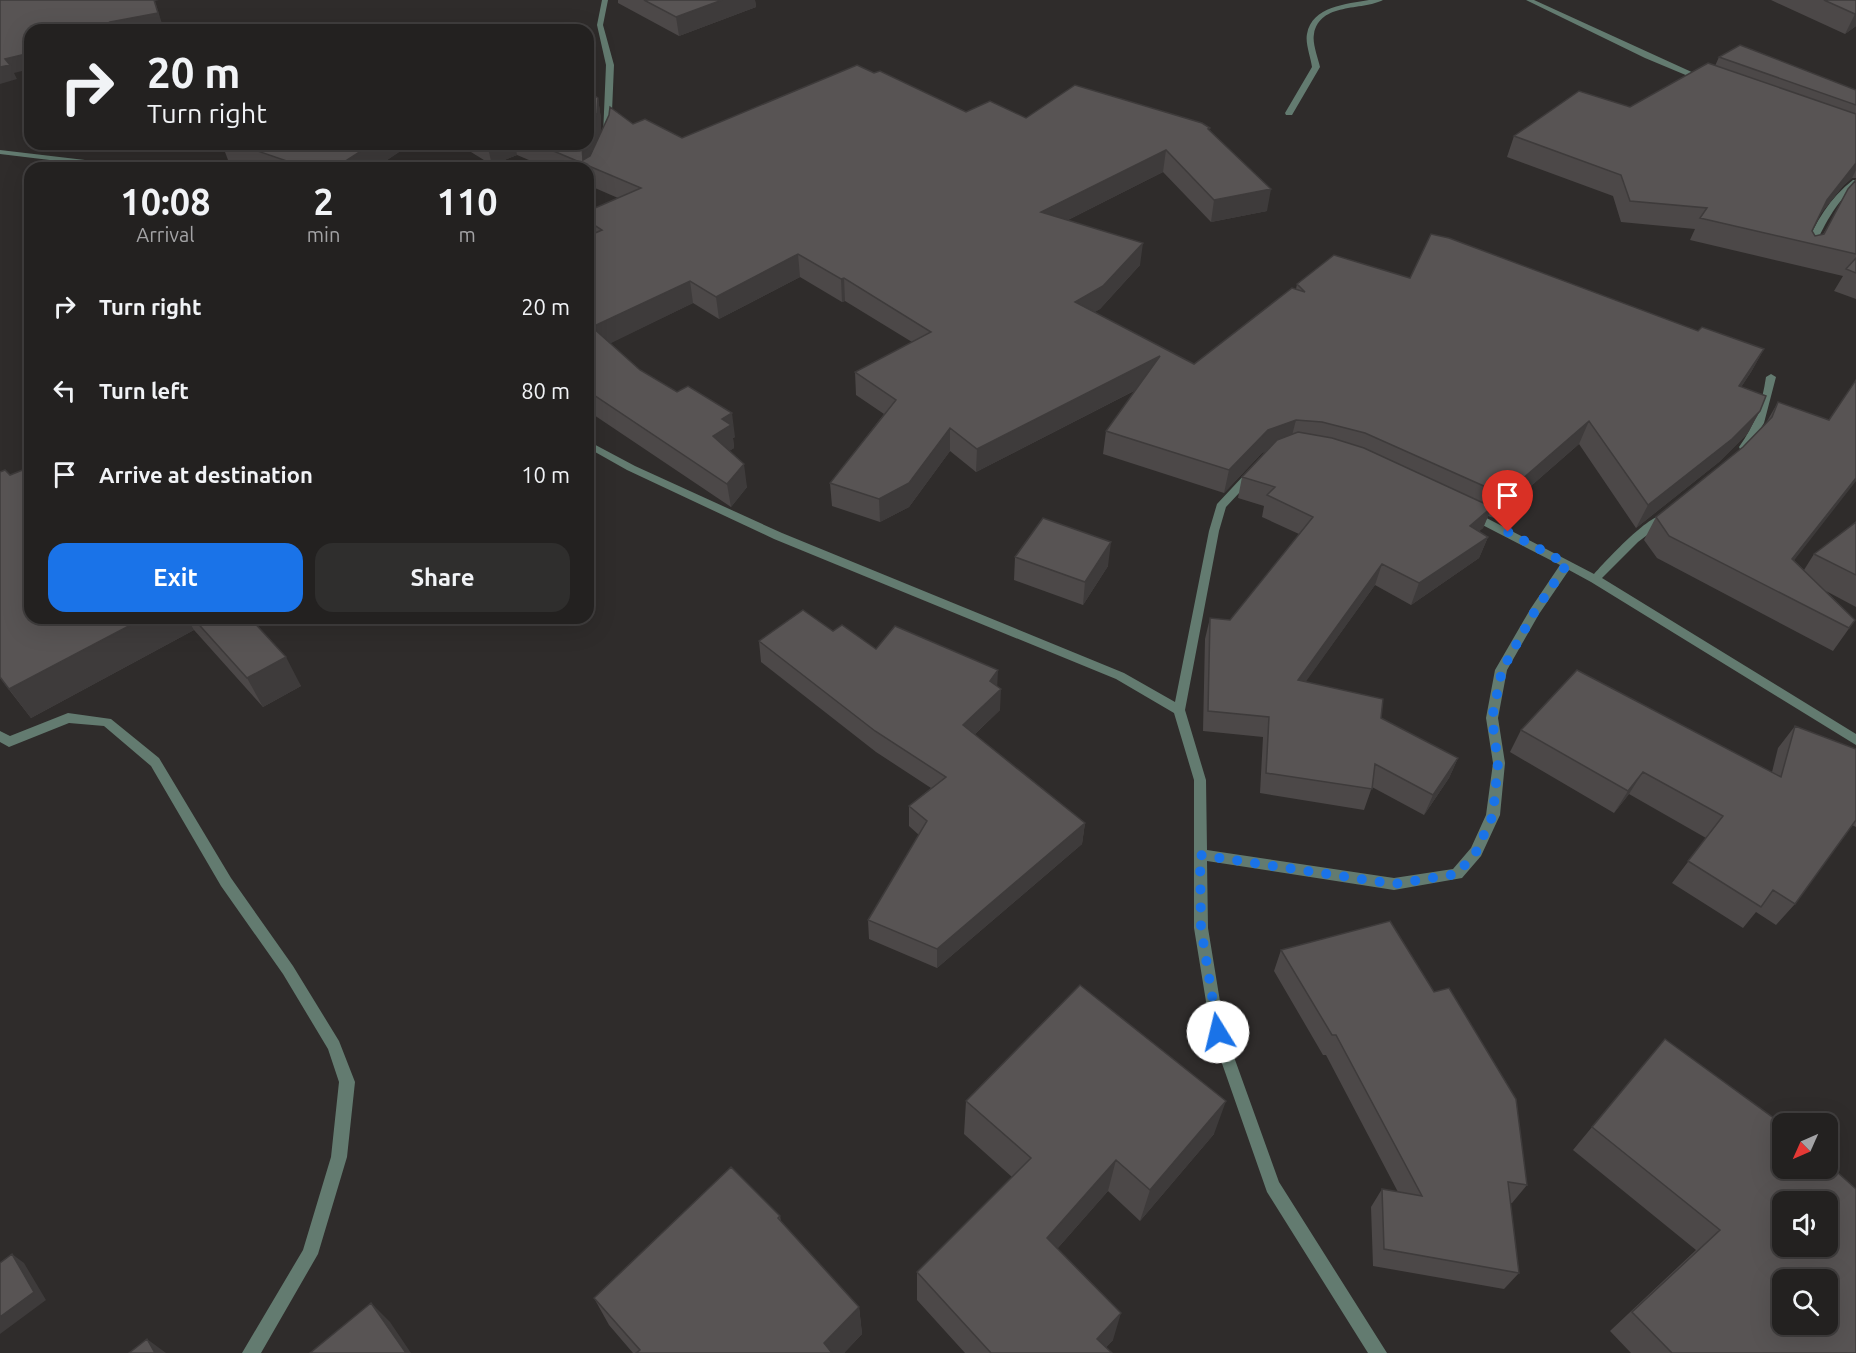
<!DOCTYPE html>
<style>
body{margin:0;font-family:Ubuntu,sans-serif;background:#2f2e2d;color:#f1f3f6;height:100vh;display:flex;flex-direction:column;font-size:22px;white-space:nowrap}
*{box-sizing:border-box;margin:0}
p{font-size:20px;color:#a3a3a5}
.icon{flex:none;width:33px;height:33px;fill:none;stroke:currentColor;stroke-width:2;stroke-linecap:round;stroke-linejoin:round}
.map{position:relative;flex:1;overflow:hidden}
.sheet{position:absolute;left:24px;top:162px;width:570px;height:462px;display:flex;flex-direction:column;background:#232120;border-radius:18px;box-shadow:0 6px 24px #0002,0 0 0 2px #403e3e}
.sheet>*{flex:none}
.guide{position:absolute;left:24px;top:24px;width:570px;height:126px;border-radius:18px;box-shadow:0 6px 24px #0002,0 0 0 2px #403e3e;background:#232120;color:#f1f3f6;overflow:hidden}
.needle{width:39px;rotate:225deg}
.buttons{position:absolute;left:1772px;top:1113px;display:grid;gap:12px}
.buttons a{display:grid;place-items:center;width:66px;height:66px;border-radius:12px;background:#232120;box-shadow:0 6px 24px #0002,0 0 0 2px #403e3e;font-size:30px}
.pin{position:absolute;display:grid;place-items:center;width:51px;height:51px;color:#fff;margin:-62px -26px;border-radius:50% 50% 50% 0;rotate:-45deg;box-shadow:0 0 6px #0007}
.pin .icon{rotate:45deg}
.me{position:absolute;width:66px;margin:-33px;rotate:351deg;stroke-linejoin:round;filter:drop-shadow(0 0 4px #0008)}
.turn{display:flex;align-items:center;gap:21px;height:126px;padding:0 24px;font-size:27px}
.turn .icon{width:78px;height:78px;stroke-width:2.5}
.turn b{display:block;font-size:42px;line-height:51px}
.eta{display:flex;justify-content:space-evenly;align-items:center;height:102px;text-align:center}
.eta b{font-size:36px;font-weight:700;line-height:42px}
.action{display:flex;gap:12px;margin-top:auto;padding:12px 24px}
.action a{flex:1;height:69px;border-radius:18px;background:#1a73e8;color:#fff;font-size:24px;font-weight:700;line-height:69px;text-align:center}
.action a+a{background:#2f2e2d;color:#f1f3f6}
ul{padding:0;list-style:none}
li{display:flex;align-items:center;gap:18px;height:84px;padding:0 24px}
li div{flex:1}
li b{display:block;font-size:22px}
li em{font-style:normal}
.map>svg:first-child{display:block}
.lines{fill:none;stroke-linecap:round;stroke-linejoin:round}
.minor{fill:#637b70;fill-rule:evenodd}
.wall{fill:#4c4848}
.shaded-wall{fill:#3e3b3b}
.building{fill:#585454;stroke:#3e3b3b;stroke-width:1.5;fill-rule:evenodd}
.route{stroke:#1a73e8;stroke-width:10;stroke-dasharray:0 18}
</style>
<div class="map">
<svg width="1856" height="1353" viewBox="0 0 1856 1353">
<rect width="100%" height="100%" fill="#2f2c2b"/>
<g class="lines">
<path class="minor" d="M602 0H608L603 25 614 65 611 135 607 137 603 135 606 65 597 25Z
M1369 0H1383C1362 11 1320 2 1314 34 1312 43 1318 58 1320 67L1292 115H1286L1285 113 1312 67C1311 58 1305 43 1307 34 1312 6 1347 4 1369 0Z
M1526 0H1534L1707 79 1700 81 1645 58Z
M0 150 136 166 140 168H116L0 154Z
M1853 180H1856V186C1834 203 1824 227 1812 251H1806L1805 249C1815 222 1830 198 1853 180Z
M1771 374 1776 377 1764 423 1748 449H1740L1739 447C1755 425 1762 404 1766 377Z
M588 441 635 466 782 533 1124 673 1175 702 1209 531 1217 504 1246 473H1254L1255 475 1254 477 1226 507 1219 531 1185 710 1206 780 1207 850 1394 878 1453 869 1471 848 1486 815 1493 763 1486 718 1495 670 1531 608 1560 565 1469 518 1468 515 1469 512 1473 511 1594 574C1606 561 1650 512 1667 514L1668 517 1667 520 1638 542 1602 578 1856 734V745L1591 582 1569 570 1539 614 1507 670 1498 718 1505 763 1500 815 1481 856 1462 878 1394 890 1207 861 1208 928 1225 1032 1279 1182 1387 1353H1368L1267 1192 1211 1032 1194 928V780L1174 713 1116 679 774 539 627 470 588 448Z
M68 713 111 719 159 758 231 878 293 966 339 1041 355 1082 347 1157 318 1254 261 1353H242L303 1250 331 1157 339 1082 328 1049 283 974 221 886 151 766 104 726 69 723 9 747 0 742V731L10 736Z"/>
</g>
<path class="wall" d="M618 0H755L756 7 679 36 618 3Z
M1771 0H1856V26L1845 34Z
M1719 57 1856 90V178H1852L1843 186 1818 217 1812 231 1815 236 1823 234 1856 180V299L1834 291 1843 276 1690 240 1695 229 1621 222 1613 196 1507 157 1514 136 1630 107 1715 66Z
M874 73 966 112 1026 118 1210 130 1267 211 1211 222 1163 172 1068 220 1140 265 1100 309 1094 312 1194 364 1296 289 1297 284 1410 278 1698 331 1764 349 1751 372 1741 387 1760 411 1747 434 1719 462 1636 528 1579 444 1494 518 1488 516 1483 528 1479 531 1488 537 1479 558 1411 605 1375 585 1305 682 1381 718 1458 758 1449 778 1424 815 1372 787 1364 810 1260 793 1263 737 1203 731 1205 639 1210 618 1230 620 1299 534 1262 517 1264 506 1238 498 1242 477 1266 451 1262 453 1224 493 1103 454 1106 431 1136 390 976 472 950 451 909 507 880 522 832 506 830 483 884 414 856 395 855 372 912 342 845 301 842 302 800 277 719 319 693 303 610 343 640 370 735 437 733 438 734 448 729 451 747 487 731 507 588 411V211L618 198 588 185V168H548L517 155 492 165 458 144H588L598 98 601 119V133L633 124 682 138Z
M222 144H411L375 168H252L228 160Z
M1778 402 1829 420 1794 560 1804 570 1814 554 1856 522V607L1826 591 1855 620 1833 651 1657 558 1644 540 1656 517 1743 447 1766 423Z
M0 472 30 618H250L301 686 263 707 194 630 31 718 0 678Z
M1015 557 1108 566 1083 605 1014 580Z
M833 631 876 649 997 686 1000 710 974 735 1085 823 1082 844 937 968 869 939 868 920 919 835 909 826V806L931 788 876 752 761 662 759 641Z
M1795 726 1856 749V827L1852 825 1795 904 1776 925 1756 912 1743 928 1672 883 1706 838 1629 794 1614 813 1510 752 1521 730 1772 772 1778 748Z
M1281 950 1527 1185 1512 1203H1510L1519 1273 1504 1289 1373 1266 1371 1207 1382 1189 1398 1192 1326 1055H1323L1274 971Z
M1665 1039 1856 1353H1631L1610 1331 1696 1250 1573 1150Z
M966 1101 1214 1134 1140 1221 1108 1191 1057 1249 1113 1340 1106 1347 1112 1353H965L917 1300V1272L1012 1177 964 1134Z
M780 1216 781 1222 859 1307 862 1334 844 1353H633L609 1325 594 1298Z"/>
<path class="shaded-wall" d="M154 0H159L155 1 163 27 148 30H113L110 22Z
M722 0H755L756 7 679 36 676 17Z
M1856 13V26L1845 34 1855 14Z
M30 53V69L14 73 17 79 0 84V67L5 59Z
M598 98 601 119V134L587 165 584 164 582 146V144H588V132Z
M372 144H411L375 168H339L338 166Z
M487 144H515L517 155 492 165Z
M1166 150 1163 172 1040 234 1041 212Z
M1856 163V170L1852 178 1843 186 1815 221 1827 200Z
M330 164 332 168H323Z
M1271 189 1267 211 1211 222 1214 200Z
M1143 243 1140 265 1100 309 1073 325 1075 302Z
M798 254 800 277 719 319 716 297Z
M844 278 845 301 842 302 841 279Z
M690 281 693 303 597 350 592 327Z
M1764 349 1751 372 1727 409 1739 386Z
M1160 356 1157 379 976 472 977 449Z
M1760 411 1747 434 1719 462 1636 528 1648 505Z
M732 413 735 437 733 438 734 448 716 459 713 436 722 419Z
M1296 420 1290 443 1262 453 1224 493 1229 470 1268 430Z
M1589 421 1579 444 1494 518 1504 495Z
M950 428V451L909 507 880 522 879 499Z
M744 464 747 487 731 507 727 484Z
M1856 478V481L1778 581 1792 559Z
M1492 507 1483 528 1462 547 1470 526Z
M1488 537 1479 558 1411 605 1419 583Z
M1111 542 1108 566 1083 605 1085 582Z
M1382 564 1375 585 1292 701 1298 680Z
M144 618H187L194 630 31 718 9 689Z
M286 657 301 686 263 707 247 678Z
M998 670 997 691 1001 689 1000 710 962 746 963 725 990 681Z
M1458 758 1449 778 1424 815 1433 795Z
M1643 772 1629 794 1614 813 1628 791Z
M1085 823 1082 844 937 968V949Z
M1226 1101 1214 1134 1140 1221 1150 1190Z
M1116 1160 1108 1191 1041 1267 1047 1238Z
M12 1254 24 1263 46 1300 0 1334V1317Z
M371 1303 390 1322 411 1353H406Z
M859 1307 862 1334 844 1353H825L824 1343Z
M1121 1313 1113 1340 1101 1353 1097 1339Z
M147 1339 166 1353H155Z"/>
<path class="building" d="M0 0H154L158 13 110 22 117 30H30V53L5 59 10 65 0 67Z
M644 0H722L676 17Z
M1824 0H1856V13L1855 14Z
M1740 45 1856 90V105L1719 57Z
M1708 63 1856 114V163L1827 200 1812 231 1815 236 1824 234 1848 189 1856 180V254L1700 218 1707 208 1630 201 1621 175 1514 136 1579 91 1630 107Z
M857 65 874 73 880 71 966 112 990 101 1026 118 1075 85 1202 123 1210 128 1208 129 1271 189 1214 200 1166 150 1041 212 1143 243 1103 286 1075 302 1194 364 1292 288 1305 292 1297 284 1334 255 1410 278 1431 234 1449 238 1698 331 1702 327 1764 349 1739 386 1766 396 1760 411 1732 439 1648 505 1589 421 1504 495 1365 433 1322 422 1296 420 1268 430 1229 470 1106 431 1160 356 977 449 950 428 909 483 879 499 830 483 896 400 855 372 931 332 844 278 841 279 798 254 716 297 690 281 592 327 640 370 677 392 688 386 732 413 722 419 731 425 713 436 744 464 727 484 588 391V249L592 247 588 244V236L602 230 588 221V211L641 188 537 144H582V146L583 160 590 156 609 115 610 107 633 124 645 119 682 138Z
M588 91 598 98 597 113 588 132Z
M237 144H372L338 166 330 164 323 168H307Z
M1856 258V273L1846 269Z
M1856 380V478L1792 559 1855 620 1849 628 1669 536 1656 517 1743 447 1772 417 1778 402 1829 420Z
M1298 432 1332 438 1364 448 1492 507 1470 526 1488 537 1419 583 1382 564 1298 680 1383 699 1381 718 1458 758 1433 795 1375 764 1372 789 1266 773 1269 717 1208 711 1210 618 1230 620 1313 517 1267 495 1275 487 1242 477 1277 440Z
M30 467V618H144L9 689 0 677V472L5 470 10 475Z
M1043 518 1111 542 1085 582 1015 557Z
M1856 522V575L1814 554Z
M803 610 833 631 842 625 876 649 895 626 998 670 990 681 1001 689 963 725 1085 823 937 949 868 920 927 821 909 806 946 777 875 731 759 641Z
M193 618H250L286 657 247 678Z
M1577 670 1781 777 1795 726 1856 749V820L1795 904 1773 890 1761 907 1688 861 1723 816 1643 772 1628 791 1521 730Z
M1390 921 1434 992 1449 988 1516 1099 1527 1185 1508 1182 1519 1273 1384 1249 1382 1189 1422 1196 1336 1035H1332L1281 950Z
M1080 985 1226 1101 1150 1190 1116 1160 1047 1238 1121 1313 1097 1339 1112 1353H991L917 1272 1031 1158 966 1101Z
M1665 1039 1782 1124V1168H1827V1163L1856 1189V1353H1672L1632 1312 1720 1230 1592 1127ZM1782 1202H1827V1246H1782ZM1782 1280H1827V1324H1782Z
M731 1167 780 1216 778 1218 859 1307 824 1343 832 1353H636L640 1350 594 1298Z
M12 1254 34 1292 0 1317V1263Z
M371 1303 406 1353H310Z
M147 1339 155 1353H129Z"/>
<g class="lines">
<path class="route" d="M1218 1032 1201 928 1200 855 1394 884 1457 874 1476 852 1493 815 1498 763 1492 718 1502 670 1535 611 1567 564 1508 532"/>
</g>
</svg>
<div class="buttons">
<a><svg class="needle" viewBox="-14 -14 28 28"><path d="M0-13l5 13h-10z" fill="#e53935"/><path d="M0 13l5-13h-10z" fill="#a3a3a5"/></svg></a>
<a><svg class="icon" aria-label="sound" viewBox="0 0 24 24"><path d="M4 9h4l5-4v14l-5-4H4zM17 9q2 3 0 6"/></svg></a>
<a><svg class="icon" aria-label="search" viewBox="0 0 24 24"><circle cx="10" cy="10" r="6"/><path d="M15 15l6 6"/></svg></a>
</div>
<div class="pin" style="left:1508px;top:532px;background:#d93025"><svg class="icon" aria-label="arrive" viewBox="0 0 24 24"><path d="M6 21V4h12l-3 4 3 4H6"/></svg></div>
<svg class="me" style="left:1218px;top:1032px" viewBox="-20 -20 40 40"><circle r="19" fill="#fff"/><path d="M0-13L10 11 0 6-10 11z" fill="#1a73e8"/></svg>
<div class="guide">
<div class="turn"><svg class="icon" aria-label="right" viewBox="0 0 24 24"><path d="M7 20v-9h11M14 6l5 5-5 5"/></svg><div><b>20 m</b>Turn right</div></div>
</div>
<section class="sheet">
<div class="eta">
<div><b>10:08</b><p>Arrival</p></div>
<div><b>2</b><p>min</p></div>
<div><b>110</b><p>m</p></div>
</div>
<ul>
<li><svg class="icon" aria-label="right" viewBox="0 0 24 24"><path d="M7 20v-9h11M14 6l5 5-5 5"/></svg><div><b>Turn right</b></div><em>20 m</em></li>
<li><svg class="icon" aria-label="left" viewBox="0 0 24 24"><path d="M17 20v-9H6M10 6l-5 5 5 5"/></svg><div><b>Turn left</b></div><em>80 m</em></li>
<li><svg class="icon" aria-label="arrive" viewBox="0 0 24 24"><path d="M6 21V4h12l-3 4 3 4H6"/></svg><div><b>Arrive at destination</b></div><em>10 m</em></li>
</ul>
<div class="action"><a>Exit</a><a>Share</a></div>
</section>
</div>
